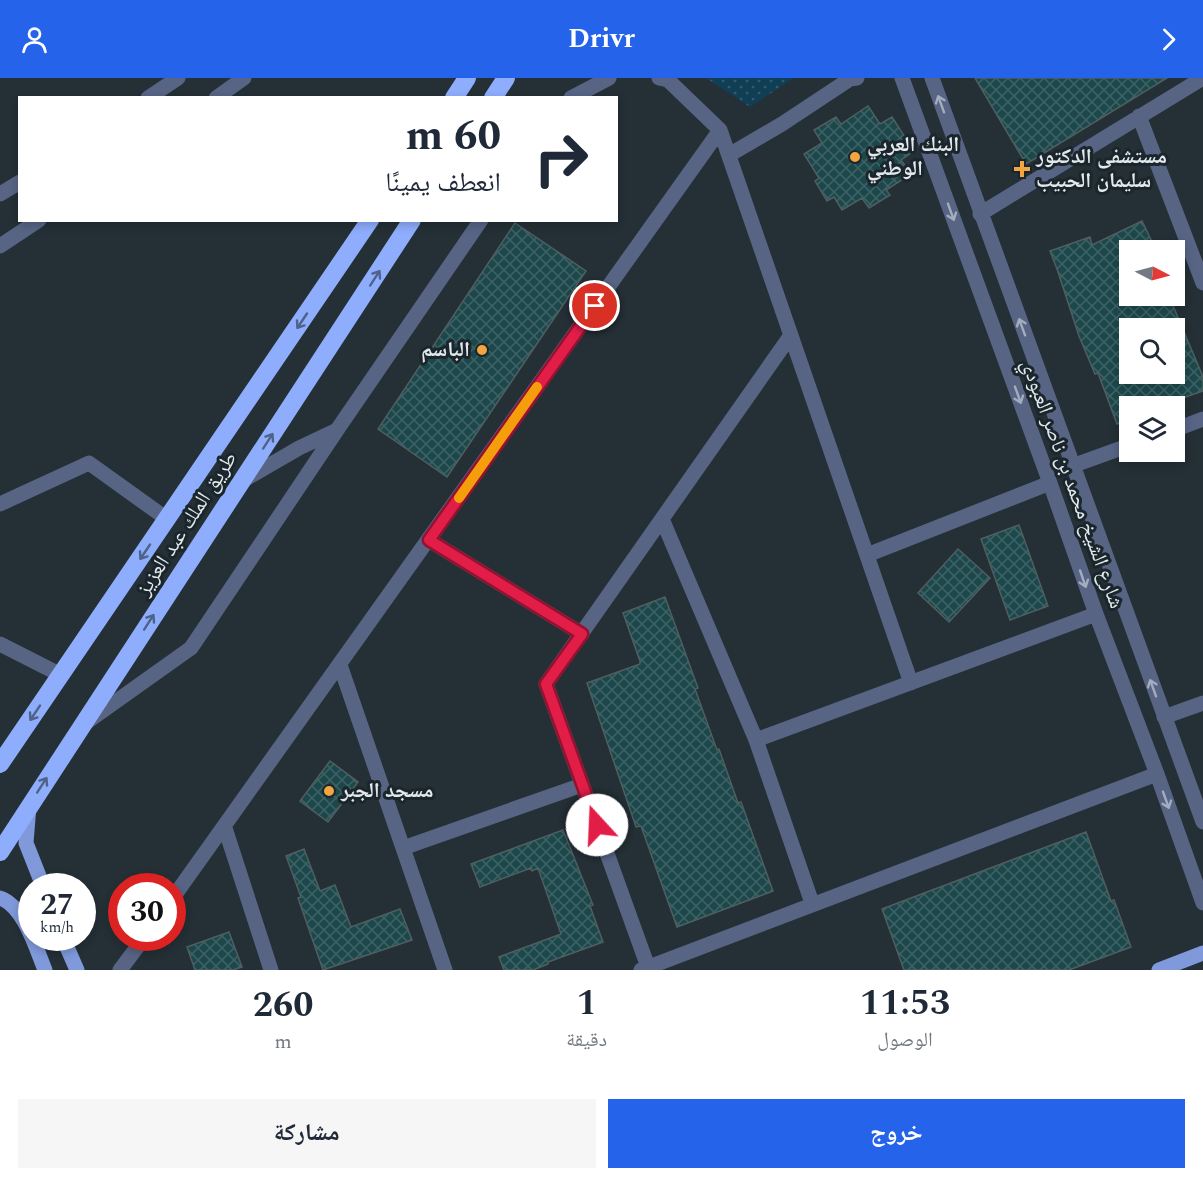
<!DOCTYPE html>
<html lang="ar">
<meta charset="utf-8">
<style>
body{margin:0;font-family:Spectral,"Noto Naskh Arabic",serif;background:#f6f6f7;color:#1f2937;direction:rtl;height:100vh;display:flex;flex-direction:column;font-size:22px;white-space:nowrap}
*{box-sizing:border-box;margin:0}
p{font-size:20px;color:#747a83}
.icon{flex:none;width:33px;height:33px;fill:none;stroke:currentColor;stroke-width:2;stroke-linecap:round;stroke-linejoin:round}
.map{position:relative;height:892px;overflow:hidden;direction:ltr}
.sheet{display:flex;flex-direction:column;background:#fff;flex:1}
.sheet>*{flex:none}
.hud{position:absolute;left:18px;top:18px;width:600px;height:126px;border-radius:0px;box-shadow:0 3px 9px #0003;direction:rtl;background:#fff;color:#1f2937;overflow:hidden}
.needle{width:39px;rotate:96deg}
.controls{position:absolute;left:1119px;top:162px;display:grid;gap:12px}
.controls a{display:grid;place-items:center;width:66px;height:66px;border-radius:0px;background:#fff;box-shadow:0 3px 9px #0003;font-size:30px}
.speed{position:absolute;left:18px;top:795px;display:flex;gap:12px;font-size:30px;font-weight:700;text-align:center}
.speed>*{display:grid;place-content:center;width:78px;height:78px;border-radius:50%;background:#fff;box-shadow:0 3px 9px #0003;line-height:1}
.speed small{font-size:15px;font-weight:400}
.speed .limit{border:9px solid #d22;background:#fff;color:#111}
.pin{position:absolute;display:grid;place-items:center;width:51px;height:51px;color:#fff;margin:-26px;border:3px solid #fff;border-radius:50%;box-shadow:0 2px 6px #0007}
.me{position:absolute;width:66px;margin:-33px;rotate:340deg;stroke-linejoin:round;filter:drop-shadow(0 0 4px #0008)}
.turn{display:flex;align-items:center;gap:21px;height:126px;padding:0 18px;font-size:27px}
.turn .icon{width:78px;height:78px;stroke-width:2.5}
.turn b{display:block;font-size:42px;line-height:51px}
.eta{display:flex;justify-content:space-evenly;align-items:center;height:102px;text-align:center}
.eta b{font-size:36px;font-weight:700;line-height:42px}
.primary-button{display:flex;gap:12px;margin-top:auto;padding:12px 18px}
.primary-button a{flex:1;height:69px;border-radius:0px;background:#2563eb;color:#fff;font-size:24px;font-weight:700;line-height:69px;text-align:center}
.primary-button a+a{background:#f6f6f7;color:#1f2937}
header{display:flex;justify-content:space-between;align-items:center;height:78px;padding:0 18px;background:#2563eb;color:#fff;font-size:27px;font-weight:700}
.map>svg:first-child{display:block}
.grass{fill:url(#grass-dots)}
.building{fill:url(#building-cross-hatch);stroke:#4f5f60;stroke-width:1.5;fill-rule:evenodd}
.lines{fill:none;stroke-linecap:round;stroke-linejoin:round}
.minor{stroke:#576484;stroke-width:15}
.major{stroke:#7f99da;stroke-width:15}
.highway{stroke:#8eadfc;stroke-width:18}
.oneway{stroke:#a3adbe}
.oneway2{stroke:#4f638a}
.route-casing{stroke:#92132f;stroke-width:15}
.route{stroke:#e11d48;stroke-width:10}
.slow{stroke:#f59e0b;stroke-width:10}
.poi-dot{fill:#f1a640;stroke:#1b262c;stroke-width:2}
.labels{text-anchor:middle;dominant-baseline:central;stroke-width:6;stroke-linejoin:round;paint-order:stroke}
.poi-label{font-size:21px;font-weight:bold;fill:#e1e9ed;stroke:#1b262c;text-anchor:start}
.street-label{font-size:21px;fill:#e1e9ed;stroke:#1b262c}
</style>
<header><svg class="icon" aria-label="forward" viewBox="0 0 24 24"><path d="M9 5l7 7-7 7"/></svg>Drivr<svg class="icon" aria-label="person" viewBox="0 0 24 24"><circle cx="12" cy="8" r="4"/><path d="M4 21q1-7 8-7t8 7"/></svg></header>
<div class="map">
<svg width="1203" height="892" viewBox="0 0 1203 892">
<defs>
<pattern id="grass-dots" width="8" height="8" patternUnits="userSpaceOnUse" patternTransform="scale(1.5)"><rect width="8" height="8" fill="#103f55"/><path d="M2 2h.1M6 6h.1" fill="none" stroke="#325b6e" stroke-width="1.8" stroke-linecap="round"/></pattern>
<pattern id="building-cross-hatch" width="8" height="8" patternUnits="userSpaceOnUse" patternTransform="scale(1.5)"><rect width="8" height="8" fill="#1d484b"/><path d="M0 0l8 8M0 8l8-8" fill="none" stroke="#3e6265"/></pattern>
</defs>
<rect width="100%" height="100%" fill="#242f36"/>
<path class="grass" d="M706 0H794L750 29Z"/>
<path class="building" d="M975 0H1167L1026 86Z
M868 28 880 46 892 39 914 73 901 82 911 96 886 112 890 117 869 130 862 120 842 132 834 119 827 123 815 103 819 100 804 76 822 65 814 52 836 39 841 46Z
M1142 143 1156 172H1130V218H1169L1203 299V313L1160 328H1130V341L1117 346 1098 295 1095 296 1079 258 1057 191 1050 173 1090 159 1092 167ZM1130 250H1174V296H1130Z
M515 145 586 193 447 399 378 351Z
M1019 447 1048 528 1010 542 981 461Z
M958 471 990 500 949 544 918 515Z
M665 519 698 610 695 611 717 672 719 671 738 725 741 724 773 813 677 849 641 748 636 749 587 605 640 586V583L623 535Z
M330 683 358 704 328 744 300 723Z
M563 752 593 827 590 828 603 864 548 884V886L533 892H504L499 879 561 856 538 790 532 793 531 790 480 809 471 786Z
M1086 754 1111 823 1114 822 1131 869 1069 892H904L882 831Z
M304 771 320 813 335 807 351 849 400 831 412 862 323 892 298 820 301 819 286 778Z
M229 854 242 889 233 892H195L187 869Z"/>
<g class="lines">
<path class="minor" d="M902 0 1050 405 1096 536 1157 696 1203 825
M932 0 1203 744
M148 20 178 0
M216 20 244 0
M571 20 609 0
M1139 38 1203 205
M720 52 911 605
M729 77 782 46 850 1 857 0
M0 116 20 104
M980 136 1203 0
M0 168 39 142
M1174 352 1203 341
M1072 388 1130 367
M242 403 299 370 337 352 481 142
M0 426 89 385 167 441
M662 441 756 662 812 825
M429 462 582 556
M867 477 1050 405
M0 566 61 597
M340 587 445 892
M1164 639 1203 625
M87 644 191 570 337 352
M756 662 1096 536
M225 750 271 892
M403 770 582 707
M172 821 720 52 668 2 659 0
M648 889 546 606 791 257
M120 892 144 860
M641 892 1157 696"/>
<path class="major" d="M29 728 26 765 43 808
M0 820C24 828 36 870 45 892
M63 860 77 892
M1159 892 1203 875"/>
<path class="highway" d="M454 20 467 0
M493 20 506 0
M0 686 370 142
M0 774 412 142"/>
</g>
<defs><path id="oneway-shaft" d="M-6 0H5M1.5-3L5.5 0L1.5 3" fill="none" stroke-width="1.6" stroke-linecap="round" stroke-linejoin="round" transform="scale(1.5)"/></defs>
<g class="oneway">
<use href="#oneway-shaft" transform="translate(941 26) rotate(-110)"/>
<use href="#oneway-shaft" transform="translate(951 134) rotate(70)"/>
<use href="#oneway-shaft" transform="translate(1022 249) rotate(-110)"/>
<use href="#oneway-shaft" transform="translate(1018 317) rotate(70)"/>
<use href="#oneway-shaft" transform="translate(1083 501) rotate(71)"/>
<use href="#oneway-shaft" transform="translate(1153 610) rotate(-110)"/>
<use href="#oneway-shaft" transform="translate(1166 722) rotate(70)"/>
</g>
<g class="oneway2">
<use href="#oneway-shaft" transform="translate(375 200) rotate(-57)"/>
<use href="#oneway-shaft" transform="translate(302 243) rotate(124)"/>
<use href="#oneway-shaft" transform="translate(268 363) rotate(-57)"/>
<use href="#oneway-shaft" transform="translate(145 474) rotate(124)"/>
<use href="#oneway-shaft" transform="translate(149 544) rotate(-57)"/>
<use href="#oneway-shaft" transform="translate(35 635) rotate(124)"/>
<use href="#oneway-shaft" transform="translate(42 707) rotate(-57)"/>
</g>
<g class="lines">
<g class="route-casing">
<path id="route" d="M595 228 429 462 582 556 546 606 597 747"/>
</g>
<use href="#route" class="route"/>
<path class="slow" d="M459 420 537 309"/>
</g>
<g class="poi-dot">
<circle cx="855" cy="79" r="6"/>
<path d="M1019 82h6v6h6v6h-6v6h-6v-6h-6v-6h6z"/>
<circle cx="482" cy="272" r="6"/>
<circle cx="329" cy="713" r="6"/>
</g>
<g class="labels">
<g class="poi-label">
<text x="867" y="67">البنك العربي<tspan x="867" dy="24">الوطني</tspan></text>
<text x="1036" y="79">مستشفى الدكتور<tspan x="1036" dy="24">سليمان الحبيب</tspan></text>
<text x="470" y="272" text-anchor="end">الباسم</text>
<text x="341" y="713">مسجد الجبر</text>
</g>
<g class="street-label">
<text transform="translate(1072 406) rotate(70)">شارع الشيخ محمد بن ناصر العبودي</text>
<text transform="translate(187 446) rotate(-57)">طريق الملك عبد العزيز</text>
</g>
</g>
</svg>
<div class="controls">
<a><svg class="needle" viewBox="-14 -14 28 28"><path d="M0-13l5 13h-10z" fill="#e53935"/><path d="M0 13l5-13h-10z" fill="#747a83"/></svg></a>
<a><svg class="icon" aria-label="search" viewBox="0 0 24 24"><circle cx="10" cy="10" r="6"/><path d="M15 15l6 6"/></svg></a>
<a><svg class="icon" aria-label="layers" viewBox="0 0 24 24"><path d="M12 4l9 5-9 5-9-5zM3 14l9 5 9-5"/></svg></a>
</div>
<div class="speed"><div>27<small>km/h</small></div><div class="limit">30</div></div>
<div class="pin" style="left:595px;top:228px;background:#d93025"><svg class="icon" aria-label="arrive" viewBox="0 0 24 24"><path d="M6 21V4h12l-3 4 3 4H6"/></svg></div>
<svg class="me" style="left:597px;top:747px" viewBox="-20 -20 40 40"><circle r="19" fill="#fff"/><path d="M0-13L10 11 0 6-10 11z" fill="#e11d48"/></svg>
<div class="hud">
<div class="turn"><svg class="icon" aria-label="right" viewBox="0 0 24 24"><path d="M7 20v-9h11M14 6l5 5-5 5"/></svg><div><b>60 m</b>انعطف يمينًا</div></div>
</div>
</div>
<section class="sheet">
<div class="eta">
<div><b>11:53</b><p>الوصول</p></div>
<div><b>1</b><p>دقيقة</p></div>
<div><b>260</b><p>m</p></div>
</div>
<div class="primary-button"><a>خروج</a><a>مشاركة</a></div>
</section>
